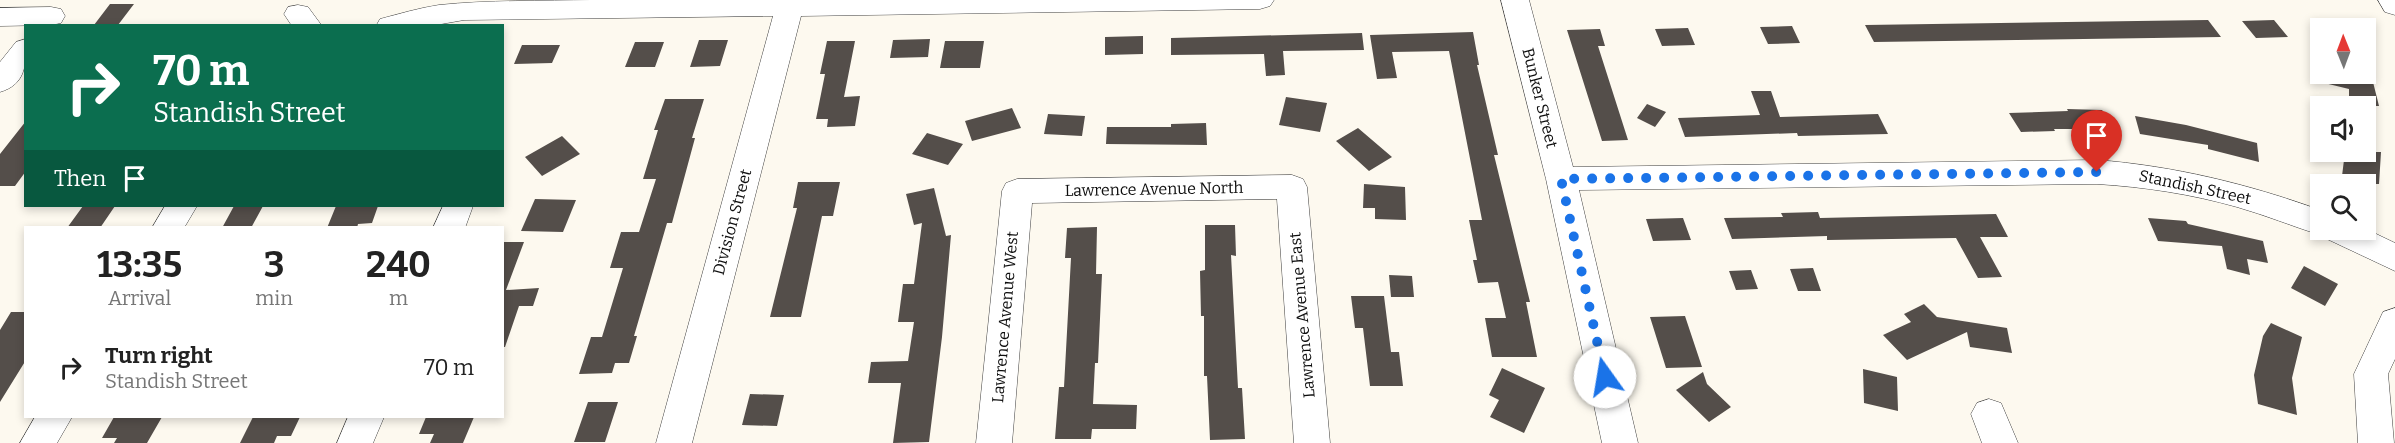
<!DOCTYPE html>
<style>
body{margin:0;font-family:Bitter,serif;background:#f2f2f2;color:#222;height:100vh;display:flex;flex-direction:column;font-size:22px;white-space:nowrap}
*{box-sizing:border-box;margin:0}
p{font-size:20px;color:#767676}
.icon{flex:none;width:33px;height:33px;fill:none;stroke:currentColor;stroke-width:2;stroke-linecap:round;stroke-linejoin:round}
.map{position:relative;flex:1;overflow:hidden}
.details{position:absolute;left:24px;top:226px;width:480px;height:192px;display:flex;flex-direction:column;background:#fff;border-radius:0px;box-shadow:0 3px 9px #0003}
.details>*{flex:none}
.banner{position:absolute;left:24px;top:24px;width:480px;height:183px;border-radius:0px;box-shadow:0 3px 9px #0003;background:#0b6e4f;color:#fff;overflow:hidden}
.needle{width:39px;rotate:359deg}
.buttons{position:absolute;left:2310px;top:18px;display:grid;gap:12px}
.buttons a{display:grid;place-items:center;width:66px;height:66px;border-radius:0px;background:#fff;box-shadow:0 3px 9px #0003;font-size:30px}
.pin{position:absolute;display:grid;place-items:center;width:51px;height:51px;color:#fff;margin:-62px -26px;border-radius:50% 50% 50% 0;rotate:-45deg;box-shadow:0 0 6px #0007}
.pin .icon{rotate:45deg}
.me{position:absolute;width:66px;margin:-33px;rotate:347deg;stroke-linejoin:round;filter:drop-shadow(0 0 4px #0008)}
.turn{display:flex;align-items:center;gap:21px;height:126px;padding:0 30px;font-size:27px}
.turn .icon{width:78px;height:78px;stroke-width:2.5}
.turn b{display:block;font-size:42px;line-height:51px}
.then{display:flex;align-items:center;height:57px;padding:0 30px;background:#0003;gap:12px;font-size:22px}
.eta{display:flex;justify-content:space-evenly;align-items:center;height:102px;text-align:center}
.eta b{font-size:36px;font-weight:700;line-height:42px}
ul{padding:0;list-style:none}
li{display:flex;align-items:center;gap:18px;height:78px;padding:0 30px}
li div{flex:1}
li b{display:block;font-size:22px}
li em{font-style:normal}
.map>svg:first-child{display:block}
.building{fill:#544e4a}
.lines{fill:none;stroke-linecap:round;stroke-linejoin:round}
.minor-casing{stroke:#404040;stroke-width:1}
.minor{fill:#fff;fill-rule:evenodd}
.route{stroke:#1a73e8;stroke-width:10;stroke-dasharray:0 18}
.labels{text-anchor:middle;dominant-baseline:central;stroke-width:6;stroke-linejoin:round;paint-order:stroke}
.street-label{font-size:16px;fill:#0d0d0d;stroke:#fff}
</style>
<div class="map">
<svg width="2395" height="443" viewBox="0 0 2395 443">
<rect width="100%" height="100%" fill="#fdf9ef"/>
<path class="building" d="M110 4H134L118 25H94Z
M2208 20 2221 37 1874 42 1865 25Z
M2274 20 2288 37 2256 38 2242 21Z
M1792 26 1800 43 1768 44 1760 27Z
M1688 28 1695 45 1662 46 1655 29Z
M1600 29 1605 46H1598L1628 140 1602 141 1567 30Z
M1473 32 1479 65H1477L1498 155H1494L1530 302H1526L1537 357H1492L1485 318H1506L1498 282 1478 283 1473 260H1477L1469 220H1482L1449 51 1392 52 1397 78 1377 79 1370 35Z
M1362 33 1364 50 1283 51 1285 75 1266 76 1264 54 1171 55V38Z
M1143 36V54L1105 55V37Z
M930 39 928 57 890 58 893 40Z
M699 40H728L720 66 690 67Z
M827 41H855L844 97 860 96 855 126 827 127 828 119H816L825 74H820Z
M945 41H984L980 68H940Z
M635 42H664L655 67H625Z
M522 45H560L552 63 514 64Z
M2313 74H2371L2379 106H2349V89L2312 80Z
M1751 91H1771L1780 117 1878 114 1888 134 1798 136 1797 133 1685 137 1678 118 1760 115Z
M1286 97 1327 103 1320 132 1279 125Z
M665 99H704L692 138H695L672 223H667L634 336H637L629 363H615L612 373 579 374 591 337H602L623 268H610L621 232H639L656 179H643L658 130H654Z
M1647 104 1666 112 1655 127 1637 118Z
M1012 108 1021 128 972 141 965 121Z
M2067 109 2102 110 2113 129H2054L2055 131 2021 132 2009 113 2068 111Z
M1048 114 1085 116 1082 136 1044 134Z
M2135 116 2186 125 2257 143 2259 162 2208 149V145L2140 134Z
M26 121V171L15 186H0V154Z
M1206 123 1207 145 1106 144 1107 127H1171V124Z
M1358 128 1392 157 1369 171 1336 141Z
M927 133 963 144 948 165 912 154Z
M562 136 580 154 542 176 525 157Z
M2345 152H2381L2379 184H2341Z
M798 182H840L833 216H822L801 317H770L797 208H793Z
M1364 184 1405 187 1406 220 1375 219V208H1363Z
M934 188 946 236 951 235 942 337 929 442 893 443 901 383H868L871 362 908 361 914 322H898L903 284H914L922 223 914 225 906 194Z
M535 199 576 200 563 232 521 231Z
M83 206H115L100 228H67Z
M234 206H263L251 228H222Z
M336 206H378L372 223 358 224 357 228H327Z
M1818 212 1820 218 1996 214 2008 237H1980L2002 277 1978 278 1956 238 1827 240V236L1732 239 1724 218 1783 217 1781 213Z
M1683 218 1691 240 1653 241 1646 219Z
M2148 218 2186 221 2188 224 2263 241 2268 263 2247 259 2250 275 2227 269 2222 246 2158 241Z
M1205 225H1235L1236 256 1231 255 1238 388H1242L1245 439 1210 440 1207 376H1204V316H1201L1200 271 1205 270Z
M1097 227 1096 274H1102L1098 363H1095L1093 404 1137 405 1136 429H1092L1091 439H1055L1059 387H1064L1071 258H1065L1067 228Z
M502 242H524L506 290 539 288 533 306H519L505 347H502Z
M2304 266 2338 284 2325 306 2291 288Z
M1813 268 1821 291H1798L1790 269Z
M1751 270 1758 289 1736 290 1729 271Z
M1389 275 1412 276 1414 297H1391Z
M1351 296H1384L1391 352H1399L1403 386H1370L1363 328H1355Z
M1924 304 1937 317 2007 328 2012 353 1970 347 1967 332 1907 360 1883 335 1911 322 1904 314Z
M11 312H26V360L0 402V330Z
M1685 316 1702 367 1666 368 1650 317Z
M2271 323 2302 337 2292 378 2297 415 2258 404 2254 375 2263 336Z
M1502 368 1545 388 1524 433 1490 417 1499 400 1489 395Z
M1863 369 1897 377 1898 411 1864 403Z
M1703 372 1707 384 1731 407 1709 422 1676 390Z
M750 394 784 395 777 426 742 425Z
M588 402H618L605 442H574Z
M114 417H162L147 443H114L117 438H102Z
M253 417H300L291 436H277L274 443H240Z
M426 417H474L463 443H430L434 434H419Z"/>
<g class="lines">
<g class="minor-casing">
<path id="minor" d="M592 0H1274L1270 6 1260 9 801 16 692 443H656L773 16 464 20 430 26H376L380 19C399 14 419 8 439 5 487 0 543 1 592 0Z
M1501 0H1529L1573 167 2097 160C2174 166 2248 184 2320 210V230L2366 229 2395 243V271L2327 239 2324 234 2320 235C2292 226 2265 215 2237 207 2191 194 2145 187 2097 184L1579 190 1638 443H1602L1546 179Z
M2378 0H2395V15L2385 12Z
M298 5 308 7 322 26H292L284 14 288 7Z
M51 7 61 9 65 16 61 23 51 25 0 26V8Z
M26 39C26 63 27 84 0 92V62L16 42Z
M1292 175 1303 179 1307 187 1330 443H1294L1277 199 1032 203 1012 443H976L1002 191 1006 183 1017 179Z
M165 206H197L184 228H152Z
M443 206H473L465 228H433Z
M2395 308V359L2388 374 2394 443H2358L2354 374 2383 312Z
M1989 399 2001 403 2018 443H1982L1971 414 1977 403Z
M35 417H72L57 443H20Z
M348 417H384L373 443H337Z"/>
</g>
<use href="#minor" class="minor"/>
</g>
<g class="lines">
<path class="route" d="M1605 377 1561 179 2097 172"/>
</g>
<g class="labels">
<g class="street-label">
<text transform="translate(1540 98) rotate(76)">Bunker Street</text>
<text transform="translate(2195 187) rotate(12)">Standish Street</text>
<text transform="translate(1154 189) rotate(-1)">Lawrence Avenue North</text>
<text transform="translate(732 222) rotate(-75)">Division Street</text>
<text transform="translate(1302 315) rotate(-95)">Lawrence Avenue East</text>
<text transform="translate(1005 317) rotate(-85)">Lawrence Avenue West</text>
</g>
</g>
</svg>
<div class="buttons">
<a><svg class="needle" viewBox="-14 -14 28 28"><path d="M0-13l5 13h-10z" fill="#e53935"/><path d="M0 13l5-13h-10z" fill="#767676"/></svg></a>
<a><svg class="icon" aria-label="sound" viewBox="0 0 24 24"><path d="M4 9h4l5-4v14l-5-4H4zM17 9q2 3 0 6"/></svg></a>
<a><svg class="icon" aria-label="search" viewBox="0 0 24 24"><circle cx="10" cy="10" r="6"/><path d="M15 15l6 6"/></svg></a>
</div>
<div class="pin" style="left:2097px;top:172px;background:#d93025"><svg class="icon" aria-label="arrive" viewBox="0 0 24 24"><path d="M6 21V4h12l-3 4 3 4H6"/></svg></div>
<svg class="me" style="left:1605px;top:377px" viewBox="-20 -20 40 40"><circle r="19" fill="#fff"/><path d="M0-13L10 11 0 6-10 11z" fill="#1a73e8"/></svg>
<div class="banner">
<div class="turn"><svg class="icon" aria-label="right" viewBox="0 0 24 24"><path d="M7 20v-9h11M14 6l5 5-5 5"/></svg><div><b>70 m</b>Standish Street</div></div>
<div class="then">Then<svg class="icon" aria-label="arrive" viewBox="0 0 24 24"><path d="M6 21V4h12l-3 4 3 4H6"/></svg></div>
</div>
<section class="details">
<div class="eta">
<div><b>13:35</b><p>Arrival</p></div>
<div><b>3</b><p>min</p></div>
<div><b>240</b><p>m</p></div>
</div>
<ul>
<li><svg class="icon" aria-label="right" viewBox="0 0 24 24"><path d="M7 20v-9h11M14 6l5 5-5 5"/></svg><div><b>Turn right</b><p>Standish Street</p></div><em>70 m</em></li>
</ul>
</section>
</div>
